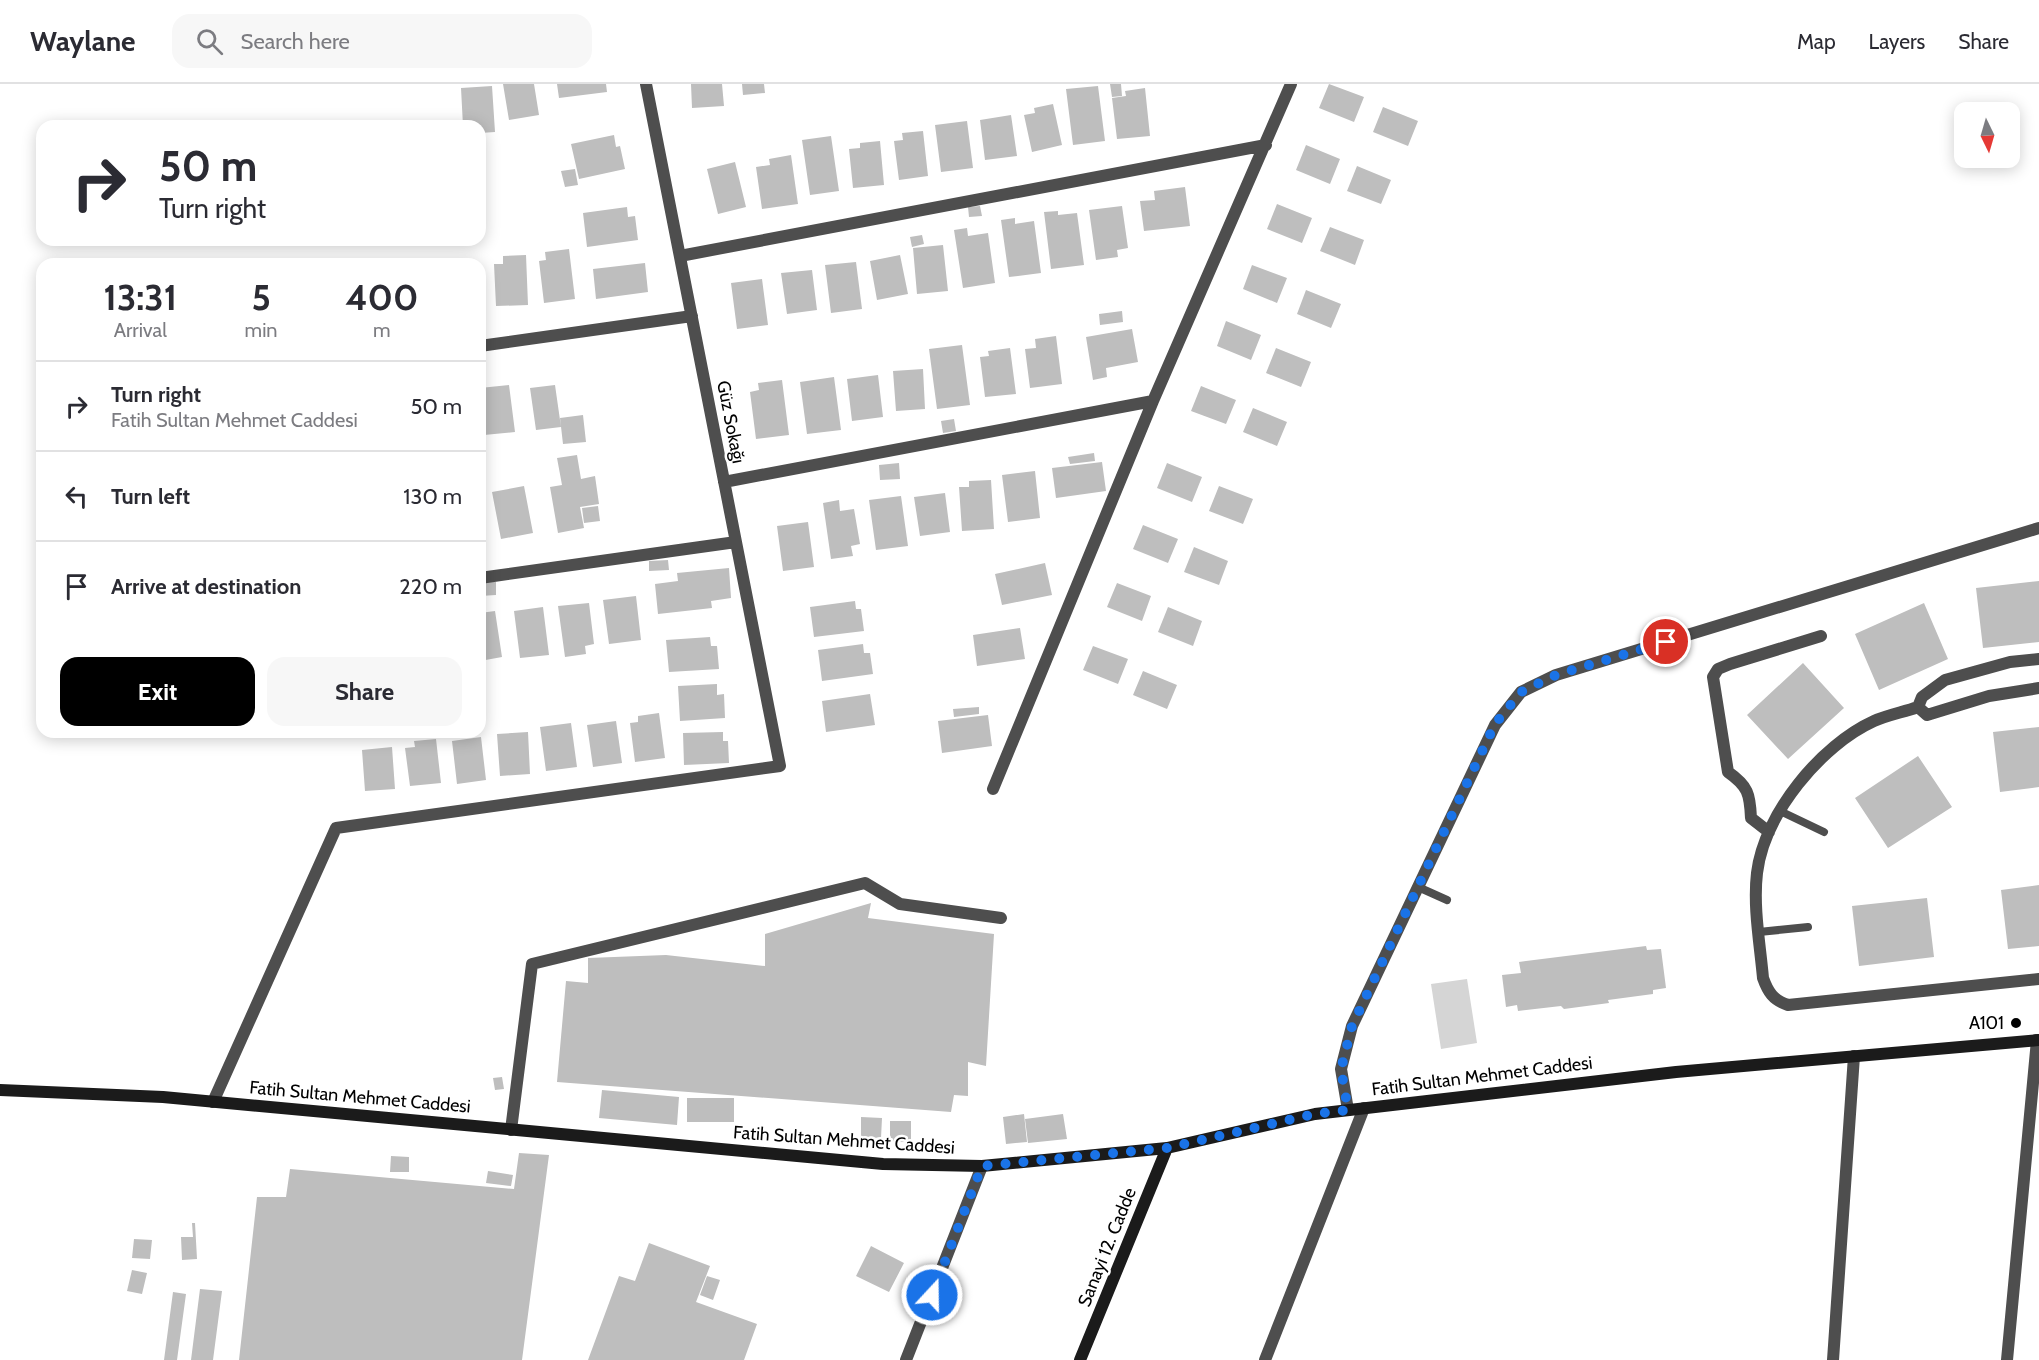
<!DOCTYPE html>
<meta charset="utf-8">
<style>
body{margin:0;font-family:Cabin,sans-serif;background:#f7f7f7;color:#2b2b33;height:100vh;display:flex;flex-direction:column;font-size:22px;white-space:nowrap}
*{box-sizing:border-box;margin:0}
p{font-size:20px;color:#7c7c81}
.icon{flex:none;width:33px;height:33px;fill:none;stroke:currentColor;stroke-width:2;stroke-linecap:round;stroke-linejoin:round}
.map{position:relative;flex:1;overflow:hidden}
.drawer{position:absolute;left:36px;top:174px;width:450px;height:480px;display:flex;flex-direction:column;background:#fff;border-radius:18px;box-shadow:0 3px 15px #0003}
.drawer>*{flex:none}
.top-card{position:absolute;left:36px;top:36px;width:450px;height:126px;border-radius:18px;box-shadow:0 3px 15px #0003;background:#fff;color:#2b2b33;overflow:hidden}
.needle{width:39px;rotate:175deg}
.tools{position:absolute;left:1954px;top:18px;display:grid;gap:12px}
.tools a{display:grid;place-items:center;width:66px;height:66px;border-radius:12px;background:#fff;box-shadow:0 3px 15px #0003;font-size:30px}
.pin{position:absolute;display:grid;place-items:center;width:51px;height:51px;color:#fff;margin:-26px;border:3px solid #fff;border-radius:50%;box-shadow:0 2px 6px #0007}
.me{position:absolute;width:66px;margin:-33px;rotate:21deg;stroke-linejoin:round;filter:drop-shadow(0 0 4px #0008)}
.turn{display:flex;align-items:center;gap:21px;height:126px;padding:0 24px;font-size:27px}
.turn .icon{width:78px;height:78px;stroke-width:2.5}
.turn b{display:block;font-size:42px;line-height:51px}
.eta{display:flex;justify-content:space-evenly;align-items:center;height:102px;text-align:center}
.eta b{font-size:36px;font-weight:700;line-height:42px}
.cta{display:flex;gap:12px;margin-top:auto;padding:12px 24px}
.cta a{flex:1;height:69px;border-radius:18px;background:#000;color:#fff;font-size:24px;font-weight:700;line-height:69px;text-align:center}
.cta a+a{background:#f7f7f7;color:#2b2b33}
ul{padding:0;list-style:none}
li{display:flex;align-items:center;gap:18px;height:90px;padding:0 24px;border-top:2px solid #e1e1e2}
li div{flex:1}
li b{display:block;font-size:22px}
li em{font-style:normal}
header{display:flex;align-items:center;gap:36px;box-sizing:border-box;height:84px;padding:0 30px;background:#fff;border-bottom:2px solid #e1e1e2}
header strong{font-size:28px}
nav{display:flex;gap:33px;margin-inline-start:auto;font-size:21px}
.search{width:420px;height:54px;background:#f7f7f7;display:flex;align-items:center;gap:15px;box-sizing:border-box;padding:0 21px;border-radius:18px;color:#7c7c81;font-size:22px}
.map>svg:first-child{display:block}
.green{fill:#d5d5d5}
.building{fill:#bebebe}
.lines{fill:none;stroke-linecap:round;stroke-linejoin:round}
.lane{stroke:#4e4e4e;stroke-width:8}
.street{stroke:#4e4e4e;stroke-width:12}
.secondary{stroke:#1b1b1b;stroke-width:12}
.route{stroke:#1a73e8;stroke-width:10;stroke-dasharray:0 18}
.poi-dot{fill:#000;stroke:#fff;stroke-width:2}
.labels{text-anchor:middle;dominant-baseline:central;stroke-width:5;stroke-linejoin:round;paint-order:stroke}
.street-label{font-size:18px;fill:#000;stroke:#fff}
.poi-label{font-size:18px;fill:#000;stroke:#fff;text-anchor:end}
</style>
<header>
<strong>Waylane</strong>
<div class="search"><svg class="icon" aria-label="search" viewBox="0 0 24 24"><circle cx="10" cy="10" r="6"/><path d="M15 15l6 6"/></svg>Search here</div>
<nav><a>Map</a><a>Layers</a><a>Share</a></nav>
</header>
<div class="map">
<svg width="2039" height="1276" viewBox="0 0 2039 1276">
<rect width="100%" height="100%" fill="#fff"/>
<path class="green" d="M1467 895 1477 959 1441 965 1431 900Z"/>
<path class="building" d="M503 0H534L539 31 509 36Z
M557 0H606L607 8 559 14Z
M691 0H722L724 22 692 24Z
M742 0H764L765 9 743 11Z
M1110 0H1121L1122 12 1112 13Z
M1329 0 1364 13 1354 38 1319 24Z
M492 2 495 48 480 49V42H463L461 4Z
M1098 2 1105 57 1073 61 1066 5Z
M1145 4 1150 52 1117 55 1112 14 1126 12 1125 7Z
M1053 20 1062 61 1032 68 1024 31 1035 29 1034 24Z
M1383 23 1418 37 1408 62 1373 48Z
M1011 31 1017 72 985 76 980 36Z
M967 37 973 84 941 88 935 41Z
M923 47 928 92 899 96 894 57 903 56 902 49Z
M614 51 616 63 620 62 625 85 579 95 571 60Z
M831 52 839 107 810 111 802 56Z
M880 57 884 101 853 104 849 65 860 64V59Z
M1306 61 1340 75 1330 100 1296 86Z
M791 71 798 120 762 125 756 83 770 81 769 75Z
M735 78 746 123 718 130 707 85Z
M1357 82 1391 96 1381 120 1347 107Z
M575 85 578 101 565 103 561 87Z
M1185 103 1190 142 1144 147 1140 117 1155 116 1154 107Z
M1277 120 1312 134 1302 159 1267 145Z
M980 122 982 132 969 133 968 123Z
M1122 122 1128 164 1117 166 1118 173 1096 176 1089 126Z
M627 123 628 133 635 132 638 156 587 163 583 129Z
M1058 127V131L1077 129 1084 181 1051 185 1044 128Z
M1015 134V140L1034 137 1041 189 1009 193 1001 136Z
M1330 143 1364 156 1355 181 1320 167Z
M967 144 968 152 988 149 995 199 963 204 954 146Z
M922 151 924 160 912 163 910 153Z
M943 161 948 207 917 210 913 164Z
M569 165 575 215 544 219 539 177 546 176 545 168Z
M526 171 528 221 496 222 494 180H503V172Z
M900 171 908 210 877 216 870 177Z
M856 178 862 225 831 229 825 181Z
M645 179 648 208 596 215 593 185Z
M1252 181 1287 194 1277 219 1243 205Z
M812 186 817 226 787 230 781 189Z
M762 195 768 241 737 245 731 199Z
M480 197H481L485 225 480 226Z
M1306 206 1341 220 1331 244 1297 230Z
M1122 227 1123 238 1100 241 1099 230Z
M1226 237 1261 251 1251 276 1217 262Z
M1132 245 1138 278 1106 284 1107 293 1093 296 1086 253Z
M1056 252 1062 300 1030 304 1025 265 1036 264 1035 255Z
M962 261 970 321 937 325 929 265Z
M1010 264 1016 310 985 313 980 273 989 272 988 267Z
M1276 264 1311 278 1301 303 1266 289Z
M923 285 925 325 896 327 893 287Z
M878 291 883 333 852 337 847 295Z
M834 293 841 346 807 350 800 298Z
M782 296 789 351 756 355 750 308 759 306 758 299Z
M509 301 515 348 484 351 480 304Z
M555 301 561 343 536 346 530 304Z
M1201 302 1236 316 1226 340 1191 327Z
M1253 324 1287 338 1277 362 1243 348Z
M583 331 586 358 563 360 560 334Z
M954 335 956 347 943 349 941 337Z
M1094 369 1095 377 1070 380 1068 373Z
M577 371 581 395 595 392 599 420 580 423 584 444 558 449 550 403 562 401 557 374Z
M1102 378 1106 407 1056 414 1052 384Z
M899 379 900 395 880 396 879 381Z
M1167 379 1202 393 1192 418 1157 404Z
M1035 387 1040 434 1008 438 1002 391Z
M991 396 994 445 962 447 959 403H969V397Z
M524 402 533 449 501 455 492 408Z
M1219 402 1253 415 1243 440 1209 427Z
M945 409 950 448 920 452 914 413Z
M901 412 908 462 876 466 869 416Z
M839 416 840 427 854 425 860 460 851 462 853 472 831 475 823 419Z
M598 422 600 437 584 439 582 424Z
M808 438 814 483 783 487 777 442Z
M1143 441 1178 455 1168 479 1133 465Z
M1194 463 1228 477 1219 501 1184 488Z
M668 476 669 486 649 487V477Z
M1045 479 1052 511 1002 521 995 490Z
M729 484 731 514 711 517 712 524 658 530 655 500 678 497 677 489Z
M2039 497V558L1983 564 1976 504Z
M480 498H496V511L480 512Z
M1117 499 1151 512 1142 537 1107 523Z
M636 512 641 556 609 560 603 516Z
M855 517 856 525H861L864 547 814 553 810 523Z
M589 519 594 560 585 562 586 570 565 573 558 522Z
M1924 519 1948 575 1879 606 1855 550Z
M543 523 549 571 520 574 514 527Z
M1168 523 1202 537 1193 562 1158 548Z
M495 527 502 573 480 577V529Z
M1020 544 1025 575 977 582 973 551Z
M710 553 711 562H717L719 585 669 588 666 556Z
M863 560 864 569H870L873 590 822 597 818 566Z
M1093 562 1128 575 1118 600 1083 586Z
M1803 579 1844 624 1788 675 1747 631Z
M1143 587 1177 601 1167 625 1133 611Z
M717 600V611L724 610 725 634 680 637 678 602Z
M870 610 875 641 826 648 822 617Z
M979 623V630L954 633 953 625Z
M659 629 665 674 635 678 630 639 638 638V632Z
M988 631 992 662 942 669 938 637Z
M616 637 622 679 593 683 587 641Z
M571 639 577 683 546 687 540 643Z
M2039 643V703L2000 708 1993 648Z
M528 648 530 690 500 692 497 650Z
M723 648V657H728L729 679 684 681 683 649Z
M481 653 486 696 457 700 452 657Z
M436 655 441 699 410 702 405 664 415 663 414 657Z
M392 663 395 705 365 707 362 666Z
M1918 672 1952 723 1888 764 1855 714Z
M2039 801V862L2008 865 2001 806Z
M1927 814 1934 873 1859 882 1852 822Z
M871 819 868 834 994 850 986 982 968 978V1012L954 1011 951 1028 557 998 566 897 588 899V874L666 871 765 882V850Z
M1646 862 1647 866 1661 865 1666 904 1653 906V910L1608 916 1609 919 1564 925 1561 922 1518 927 1517 921 1506 923 1502 891 1521 889 1519 878Z
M502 993 504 1005 495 1006 493 994Z
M602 1006 679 1013 677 1041 599 1034Z
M687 1014H734V1038H687Z
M1024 1030 1027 1058 1006 1060 1003 1033Z
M1063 1030 1067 1055 1028 1059 1025 1035Z
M861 1033 882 1034 881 1054 861 1053Z
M890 1037H911V1058H890Z
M519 1069 549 1071 522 1276H239L257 1113H286L290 1085 514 1105Z
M391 1072 409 1073V1088H390Z
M488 1087 513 1091 511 1102 486 1099Z
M192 1139H195L197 1175 182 1176 181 1153H193Z
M134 1155 152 1156 150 1175 132 1174Z
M649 1159 710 1182 696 1218 757 1240 744 1276H588L619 1192 635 1197Z
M871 1162 904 1179 889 1208 856 1192Z
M132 1186 147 1189 142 1210 127 1207Z
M707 1192 720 1196 713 1216 700 1211Z
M200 1205 222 1207 213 1276H191Z
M173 1208 186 1210 177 1276H164Z"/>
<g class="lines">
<path class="lane" d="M1780 727 1824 748
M1418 803 1447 816
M1759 848 1808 843"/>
<path class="street" d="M680 172 1266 61
M480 262 692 232
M724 398 1153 317
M480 494 736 458
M2039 604 1989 612 1927 631 1918 623C1904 628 1888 631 1874 637 1821 661 1764 730 1757 789 1753 823 1760 860 1763 894 1768 908 1773 916 1788 921L2039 895
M1918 623 1922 613 1945 596 2010 578 2039 575
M993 705 1153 317 1291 0
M1769 748 1751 734C1750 710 1748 702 1728 688L1713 593 1718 585 1730 580 1821 552
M213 1018 336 744 780 682 646 0
M1348 1026 1341 985 1352 942 1495 641 1521 608 1556 591 2039 444
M511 1046 532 880 865 799 900 820 1001 834
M906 1276 982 1082
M1265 1276 1364 1024
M1833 1276 1854 972
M2007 1276 2037 956"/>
<path class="secondary" d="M0 1006 163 1013 883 1080 982 1082 1167 1064 1315 1030 1676 988 2039 956
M1080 1276 1167 1064"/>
</g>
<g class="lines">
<path class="route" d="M932 1211 982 1082 1167 1064 1315 1030 1348 1026 1341 985 1352 942 1495 640 1521 608 1556 591 1666 558"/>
</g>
<circle class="poi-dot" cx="2016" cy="939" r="6"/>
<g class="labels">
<g class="street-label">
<text transform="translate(731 338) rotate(79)">Güz Sokağı</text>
<text transform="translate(1482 992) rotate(-7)">Fatih Sultan Mehmet Caddesi</text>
<text transform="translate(360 1013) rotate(5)">Fatih Sultan Mehmet Caddesi</text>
<text transform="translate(844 1056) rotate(4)">Fatih Sultan Mehmet Caddesi</text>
<text transform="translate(1107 1163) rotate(-68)">Sanayi 12. Cadde</text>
</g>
<g class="poi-label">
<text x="2004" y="939">A101</text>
</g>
</g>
</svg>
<div class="tools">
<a><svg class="needle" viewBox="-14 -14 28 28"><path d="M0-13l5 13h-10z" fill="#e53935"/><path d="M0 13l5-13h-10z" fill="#7c7c81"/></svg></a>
</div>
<div class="pin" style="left:1666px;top:558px;background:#d93025"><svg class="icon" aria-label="arrive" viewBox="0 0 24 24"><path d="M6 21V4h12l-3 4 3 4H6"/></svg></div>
<svg class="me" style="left:932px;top:1211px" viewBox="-20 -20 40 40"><circle r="17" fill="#1a73e8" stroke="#fff" stroke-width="3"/><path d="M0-11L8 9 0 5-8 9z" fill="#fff"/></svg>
<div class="top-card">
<div class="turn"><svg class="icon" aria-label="right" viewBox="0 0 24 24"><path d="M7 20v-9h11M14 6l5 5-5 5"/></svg><div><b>50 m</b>Turn right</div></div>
</div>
<section class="drawer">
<div class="eta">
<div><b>13:31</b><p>Arrival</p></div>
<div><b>5</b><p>min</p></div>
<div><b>400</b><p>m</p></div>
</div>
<ul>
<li><svg class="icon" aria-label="right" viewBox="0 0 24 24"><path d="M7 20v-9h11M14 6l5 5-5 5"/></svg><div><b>Turn right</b><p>Fatih Sultan Mehmet Caddesi</p></div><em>50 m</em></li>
<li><svg class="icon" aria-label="left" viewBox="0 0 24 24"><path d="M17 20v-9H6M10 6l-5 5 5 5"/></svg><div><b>Turn left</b></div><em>130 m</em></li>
<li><svg class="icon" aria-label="arrive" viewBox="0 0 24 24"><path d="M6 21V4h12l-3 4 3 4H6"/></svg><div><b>Arrive at destination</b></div><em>220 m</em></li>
</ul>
<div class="cta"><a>Exit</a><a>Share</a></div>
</section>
</div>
